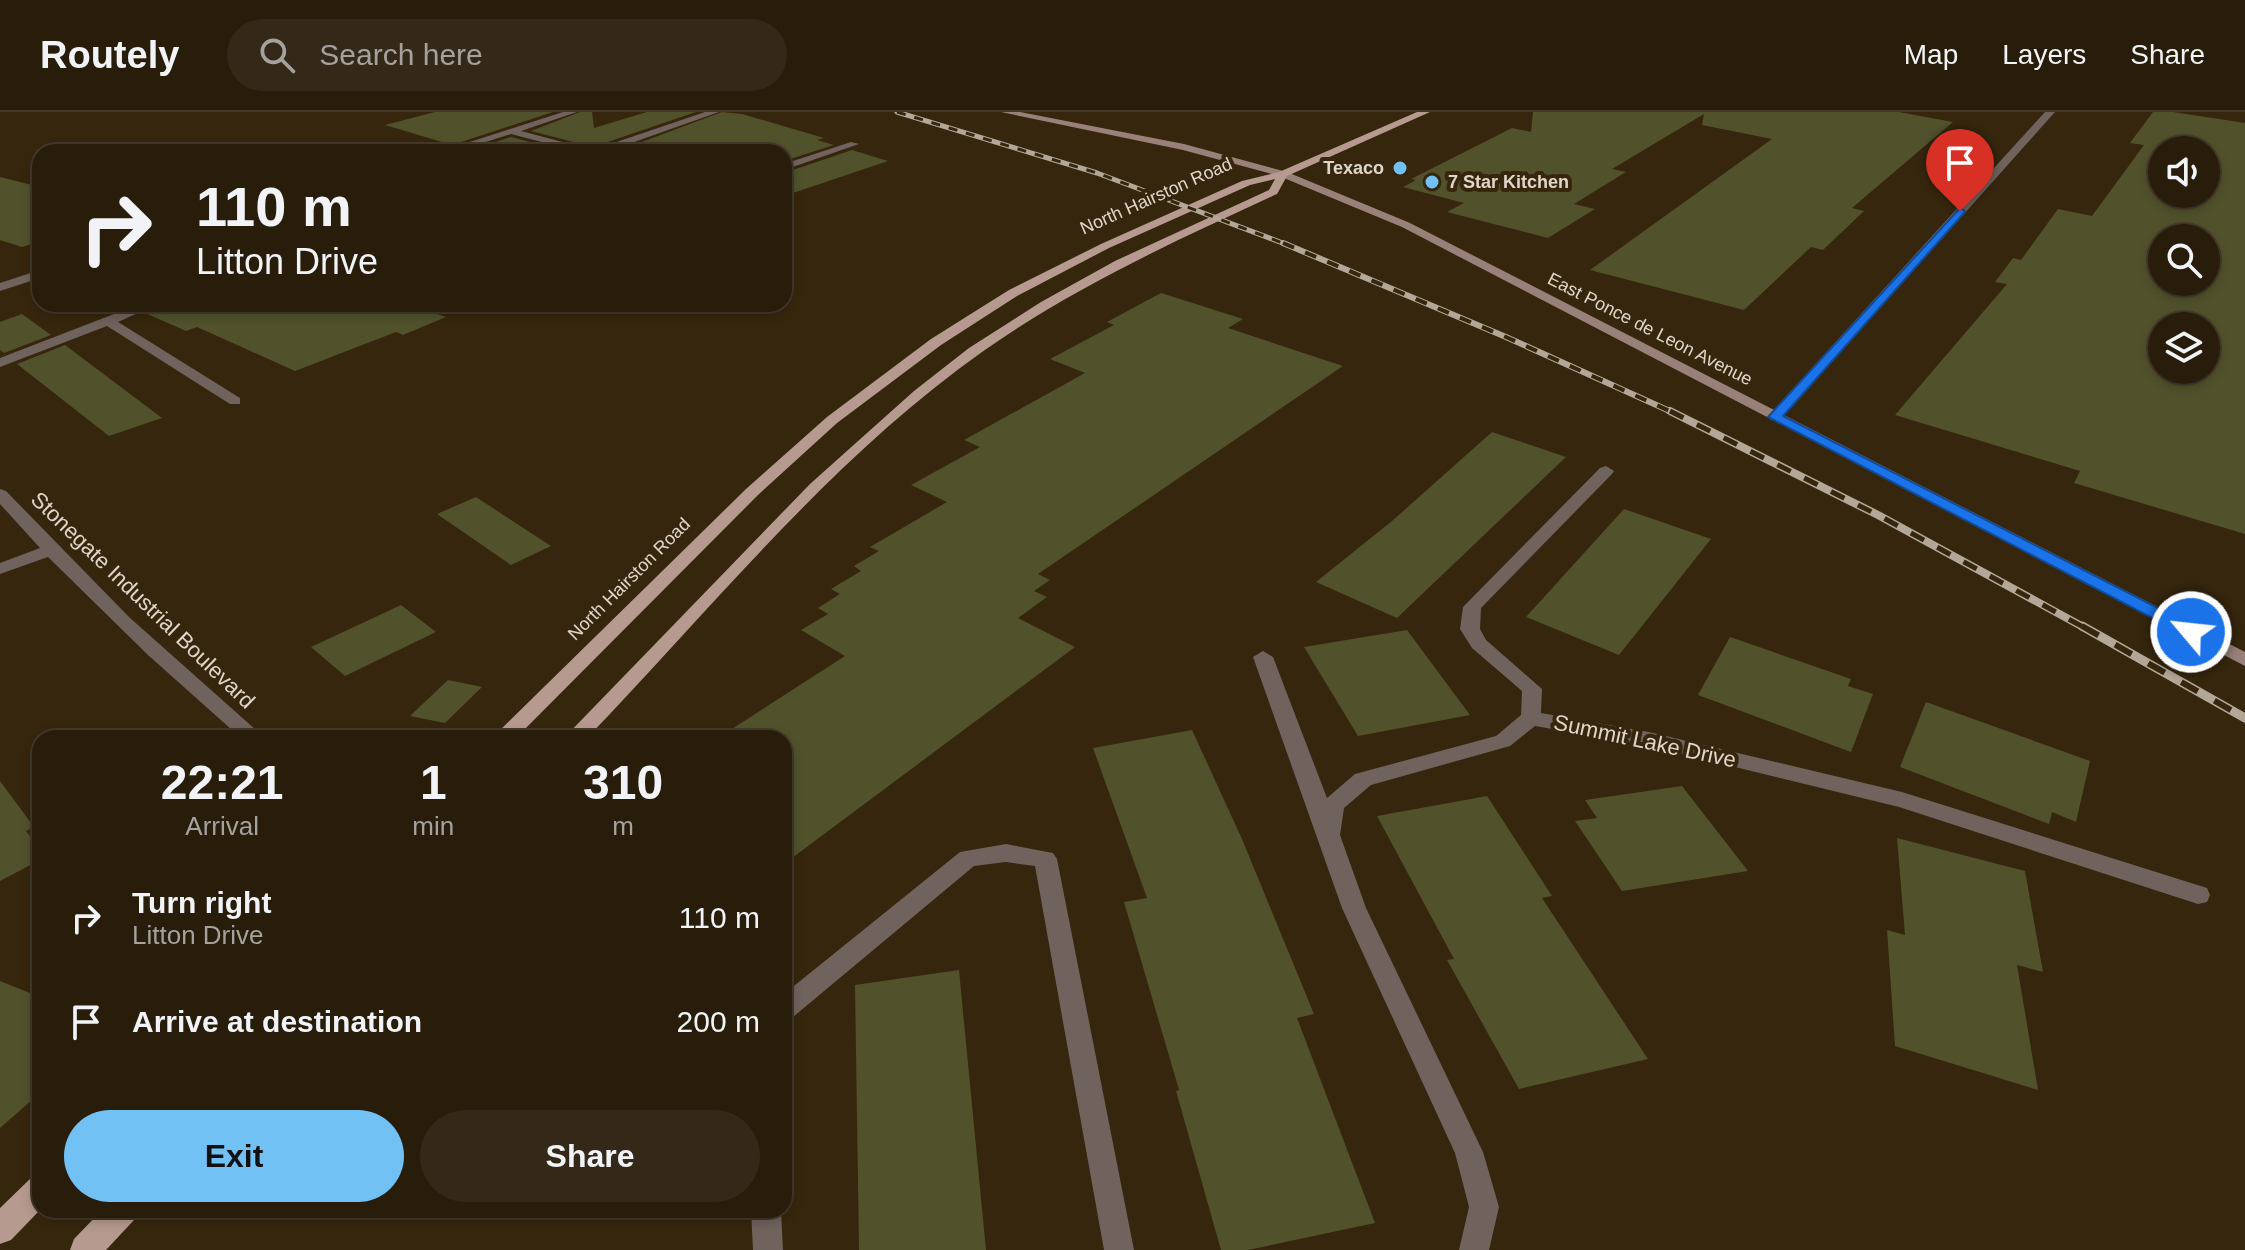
<!DOCTYPE html>
<style>
body{margin:0;font-family:Helvetica,sans-serif;background:#342918;color:#f1f3f6;height:100vh;display:flex;flex-direction:column;font-size:30px;white-space:nowrap}
*{box-sizing:border-box;margin:0}
p{font-size:26px;color:#a5a19c}
.icon{flex:none;width:44px;height:44px;fill:none;stroke:currentColor;stroke-width:2;stroke-linecap:round;stroke-linejoin:round}
.map{position:relative;flex:1;overflow:hidden}
.panel{position:absolute;left:32px;top:618px;width:760px;height:488px;display:flex;flex-direction:column;background:#281c0a;border-radius:24px;box-shadow:0 4px 12px #0003,0 0 0 2px #443a2b}
.panel>*{flex:none}
.banner{position:absolute;left:32px;top:32px;width:760px;height:168px;border-radius:24px;box-shadow:0 4px 12px #0003,0 0 0 2px #443a2b;background:#281c0a;color:#f1f3f6;overflow:hidden}
.controls{position:absolute;left:2148px;top:24px;display:grid;gap:16px}
.controls a{display:grid;place-items:center;width:72px;height:72px;border-radius:50%;background:#281c0a;box-shadow:0 4px 12px #0003,0 0 0 2px #443a2b;font-size:40px}
.pin{position:absolute;display:grid;place-items:center;width:68px;height:68px;color:#fff;margin:-82px -34px;border-radius:50% 50% 50% 0;rotate:-45deg;box-shadow:0 0 8px #0007}
.pin .icon{rotate:45deg}
.me{position:absolute;width:88px;margin:-44px;rotate:298deg;stroke-linejoin:round;filter:drop-shadow(0 0 6px #0008)}
.turn{display:flex;align-items:center;gap:28px;height:168px;padding:0 32px;font-size:36px}
.turn .icon{width:104px;height:104px;stroke-width:2.5}
.turn b{display:block;font-size:56px;line-height:68px}
.eta{display:flex;justify-content:space-evenly;align-items:center;height:136px;text-align:center}
.eta b{font-size:48px;font-weight:600;line-height:56px}
.cta{display:flex;gap:16px;margin-top:auto;padding:16px 32px}
.cta a{flex:1;height:92px;border-radius:48px;background:#72c1f5;color:#111;font-size:32px;font-weight:600;line-height:92px;text-align:center}
.cta a+a{background:#342918;color:#f1f3f6}
ul{padding:0;list-style:none}
li{display:flex;align-items:center;gap:24px;height:104px;padding:0 32px}
li div{flex:1}
li b{display:block;font-size:30px}
li em{font-style:normal}
header{display:flex;align-items:center;gap:48px;box-sizing:border-box;height:112px;padding:0 40px;background:#281c0a;border-bottom:2px solid #443a2b}
header strong{font-size:38px}
nav{display:flex;gap:44px;margin-inline-start:auto;font-size:28px}
.search{width:560px;height:72px;background:#342918;display:flex;align-items:center;gap:20px;box-sizing:border-box;padding:0 28px;border-radius:44px;color:#a5a19c;font-size:30px}
.map>svg:first-child{display:block}
.building{fill:#51512c;fill-rule:evenodd}
.lines{fill:none;stroke-linecap:round;stroke-linejoin:round}
.minor{fill:#70625c;fill-rule:evenodd}
.secondary{fill:#988179;fill-rule:evenodd}
.primary{fill:#b69a8f;fill-rule:evenodd}
.rail-far3-casing{stroke:#b3a897;stroke-width:5}
.rail-far2-casing{stroke:#b3a897;stroke-width:6}
.rail-far1-casing{stroke:#b3a897;stroke-width:8}
.rail-casing{stroke:#b3a897;stroke-width:9}
.rail-far3{stroke:#36260d;stroke-width:3;stroke-dasharray:9;stroke-linecap:butt}
.rail-far2{stroke:#36260d;stroke-width:4;stroke-dasharray:12;stroke-linecap:butt}
.rail-far1{stroke:#36260d;stroke-width:5;stroke-dasharray:15;stroke-linecap:butt}
.rail{stroke:#36260d;stroke-width:6;stroke-dasharray:19;stroke-linecap:butt}
.route{fill:#1a73e8;stroke:#114b97;stroke-width:2}
.poi-dot{fill:#72c1f5;stroke:#36260d;stroke-width:3}
.labels{text-anchor:middle;dominant-baseline:central;stroke-width:8;stroke-linejoin:round;paint-order:stroke}
.far-poi-label{font-size:18px;font-weight:bold;fill:#e0d6c8;stroke:#36260d;text-anchor:end}
.far-street-label{font-size:18px;fill:#e0d6c8;stroke:#36260d}
.street-label{font-size:22px;fill:#e0d6c8;stroke:#36260d}
</style>
<header>
<strong>Routely</strong>
<div class="search"><svg class="icon" aria-label="search" viewBox="0 0 24 24"><circle cx="10" cy="10" r="6"/><path d="M15 15l6 6"/></svg>Search here</div>
<nav><a>Map</a><a>Layers</a><a>Share</a></nav>
</header>
<div class="map">
<svg width="2245" height="1138" viewBox="0 0 2245 1138">
<rect width="100%" height="100%" fill="#36260d"/>
<path class="building" d="M435 0H553L452 33 385 13Z
M580 0H592L594 16 647 0H696L593 35 531 19Z
M722 0 742 2 824 26 817 28 834 33 784 49V38L615 40Z
M1533 0H1899L1953 10 1852 96 1864 99 1823 138 1811 135 1744 198 1590 158 1772 27 1702 13 1704 2 1612 57 1626 60 1574 92 1595 97 1548 126 1447 100 1464 91 1403 75 1416 68 1411 67 1512 16 1531 20Z
M2153 0H2173L2245 11V422L2074 371 2080 359 1895 303 2007 172 1995 170 2013 146 2021 148 2058 97 2092 104 2144 33 2130 31ZM2162 38H2206V82H2162ZM2162 126H2206V170H2162ZM2162 214H2206V258H2162Z
M511 25 568 40 471 38Z
M852 38 888 49 784 84V61Z
M0 65 40 75V129L22 135 0 128Z
M1161 181 1243 207 1228 216 1343 254 1038 462 1050 468 1034 479 1047 485 1018 506 1075 535 784 752V626H718L845 544 801 518 828 502 818 496 840 482 831 477 861 459 854 454 879 439 870 435 947 390 911 373 980 335 964 328 1085 261 1050 247 1114 213 1107 210Z
M161 192H408L446 205 403 223 396 220 295 259 197 215 186 219 145 201Z
M22 202 51 223 4 241 0 238V210Z
M65 233 162 306 109 324 17 252Z
M1492 320 1566 345 1397 506 1316 470 1392 409Z
M476 385 551 434 511 453 437 402Z
M1624 397 1711 427 1619 543 1526 505Z
M401 493 436 520 345 564 311 535Z
M1407 518 1470 603 1358 624 1304 535Z
M1730 525 1851 567 1848 574 1873 582 1851 640 1698 583Z
M448 568 482 575 445 611 410 604Z
M1926 590 2090 649 2076 710 2052 700 2049 712 1900 655Z
M1192 618 1242 727 1314 902 1297 906 1375 1111 1248 1138H1221L1176 979 1179 978 1124 790 1147 786 1093 636Z
M0 669 34 715 26 719 40 737V748L0 769Z
M1682 674 1748 759 1622 779 1575 709 1597 706 1585 688Z
M1487 684 1552 784 1542 786 1648 947 1519 977 1447 848 1454 847 1377 704Z
M1897 726 2025 759 2043 860 2017 853 2038 978 1895 934 1887 818 1905 823Z
M959 858 986 1138H859L855 873Z
M0 869 40 885V981L0 1016Z"/>
<g class="lines">
<path class="minor" d="M563 0H577L521 19 593 38 705 0H719L606 40H580L511 22 454 40H439Z
M2045 0H2055L1780 308H1770V302Z
M851 30 859 32 784 58V52Z
M40 158V166L0 179V171Z
M140 192H158L118 210 240 286V292H230L107 214 0 255V246Z
M1606 354 1614 359 1612 362 1481 496 1480 517 1486 528 1542 577 1541 601 1649 620 1902 680 2207 776 2210 783 2207 790 2198 792 1899 695 1649 634 1535 614 1510 634 1371 673 1344 696 1340 723 1366 796 1483 1040 1499 1095 1489 1138H1459L1469 1095 1455 1041 1342 796 1253 545 1263 539 1273 545 1327 686 1355 662 1496 624 1521 603 1522 579 1472 536 1460 517 1463 495 1600 356Z
M0 377 6 379 129 505 265 626H241L148 543 48 445 0 462V451L40 436 0 392Z
M1006 732 1053 741 1057 747 1134 1138H1104L1035 754 1006 750 974 754 793 905 784 908V882L960 740Z
M751 1098H781L783 1138H753Z"/>
<path class="secondary" d="M1001 0H1020L1184 32 1287 60 1410 111 2245 540V554L1402 115 1279 64 1183 38Z"/>
<path class="primary" d="M1417 0H1430L1287 64 1277 82C1175 129 1074 175 982 240 832 346 714 494 587 626H564L810 372 914 279 969 236 1041 190 1115 149 1269 78 1275 67 1250 73 1109 136 1017 184 941 233 837 311 758 383 516 626H492L746 377 827 305 931 227 1009 178 1101 132 1242 69 1279 60Z
M40 1063V1098L11 1128 0 1132V1096L30 1067Z
M102 1098H138L134 1108 106 1138H70L74 1127Z"/>
<g class="rail-far3-casing">
<path id="rail-far3" d="M897 0 1097 61 1288 133"/>
</g>
<g class="rail-far2-casing">
<path id="rail-far2" d="M1283 131 1506 225 1674 301"/>
</g>
<g class="rail-far1-casing">
<path id="rail-far1" d="M1670 299 1878 403 2085 516"/>
</g>
<g class="rail-casing">
<path id="rail" d="M2082 514 2245 606"/>
</g>
<use href="#rail-far3" class="rail-far3"/>
<use href="#rail-far2" class="rail-far2"/>
<use href="#rail-far1" class="rail-far1"/>
<use href="#rail" class="rail"/>
</g>
<path class="route" d="M1960 96 1965 99 1964 101 1783 304 2197 516 2200 520 2197 523H2185L1768 305Z"/>
<g class="poi-dot">
<circle cx="1400" cy="56" r="8"/>
<circle cx="1432" cy="70" r="8"/>
</g>
<g class="labels">
<g class="far-poi-label">
<text x="1384" y="56">Texaco</text>
<text x="1448" y="70" text-anchor="start">7 Star Kitchen</text>
</g>
<g class="far-street-label">
<text transform="translate(1156 84) rotate(-24)">North Hairston Road</text>
<text transform="translate(1650 217) rotate(27)">East Ponce de Leon Avenue</text>
<text transform="translate(629 467) rotate(-45)">North Hairston Road</text>
</g>
<g class="street-label">
<text transform="translate(143 488) rotate(44)">Stonegate Industrial Boulevard</text>
<text transform="translate(1645 629) rotate(12)">Summit Lake Drive</text>
</g>
</g>
</svg>
<div class="controls">
<a><svg class="icon" aria-label="sound" viewBox="0 0 24 24"><path d="M4 9h4l5-4v14l-5-4H4zM17 9q2 3 0 6"/></svg></a>
<a><svg class="icon" aria-label="search" viewBox="0 0 24 24"><circle cx="10" cy="10" r="6"/><path d="M15 15l6 6"/></svg></a>
<a><svg class="icon" aria-label="layers" viewBox="0 0 24 24"><path d="M12 4l9 5-9 5-9-5zM3 14l9 5 9-5"/></svg></a>
</div>
<div class="pin" style="left:1960px;top:99px;background:#d93025"><svg class="icon" aria-label="arrive" viewBox="0 0 24 24"><path d="M6 21V4h12l-3 4 3 4H6"/></svg></div>
<svg class="me" style="left:2191px;top:520px" viewBox="-20 -20 40 40"><circle r="17" fill="#1a73e8" stroke="#fff" stroke-width="3"/><path d="M0-11L8 9 0 5-8 9z" fill="#fff"/></svg>
<div class="banner">
<div class="turn"><svg class="icon" aria-label="right" viewBox="0 0 24 24"><path d="M7 20v-9h11M14 6l5 5-5 5"/></svg><div><b>110 m</b>Litton Drive</div></div>
</div>
<section class="panel">
<div class="eta">
<div><b>22:21</b><p>Arrival</p></div>
<div><b>1</b><p>min</p></div>
<div><b>310</b><p>m</p></div>
</div>
<ul>
<li><svg class="icon" aria-label="right" viewBox="0 0 24 24"><path d="M7 20v-9h11M14 6l5 5-5 5"/></svg><div><b>Turn right</b><p>Litton Drive</p></div><em>110 m</em></li>
<li><svg class="icon" aria-label="arrive" viewBox="0 0 24 24"><path d="M6 21V4h12l-3 4 3 4H6"/></svg><div><b>Arrive at destination</b></div><em>200 m</em></li>
</ul>
<div class="cta"><a>Exit</a><a>Share</a></div>
</section>
</div>
